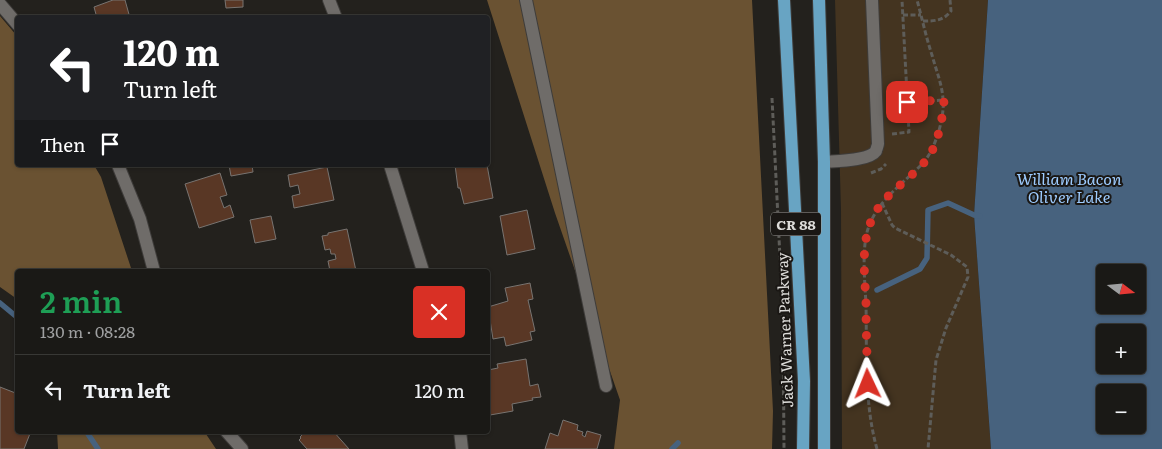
<!DOCTYPE html>
<meta charset="utf-8">
<style>
body{margin:0;font-family:Literata,serif;background:#272623;color:#f1f3f6;height:100vh;display:flex;flex-direction:column;font-size:19px;white-space:nowrap}
*{box-sizing:border-box;margin:0}
p{font-size:16px;color:#9fa0a1}
.icon{flex:none;width:28px;height:28px;fill:none;stroke:currentColor;stroke-width:2;stroke-linecap:round;stroke-linejoin:round}
.map{position:relative;flex:1;overflow:hidden}
.panel{position:absolute;left:15px;top:269px;width:475px;height:165px;display:flex;flex-direction:column;background:#1a1916;border-radius:5px;box-shadow:0 1px 4px #0004,0 0 0 1px #383835}
.panel>*{flex:none}
.top-card{position:absolute;left:15px;top:15px;width:475px;height:152px;border-radius:5px;box-shadow:0 1px 4px #0004,0 0 0 1px #383835;background:#202124;color:#fff;overflow:hidden}
.needle{width:32px;rotate:106deg}
.buttons{position:absolute;left:1096px;top:264px;display:grid;gap:10px}
.buttons a{display:grid;place-items:center;width:50px;height:50px;border-radius:5px;background:#1a1916;box-shadow:0 1px 4px #0004,0 0 0 1px #383835;font-size:25px}
.pin{position:absolute;display:grid;place-items:center;width:42px;height:42px;color:#fff;margin:-21px;border-radius:10px;box-shadow:0 2px 8px #0006}
.me{position:absolute;width:55px;margin:-28px;rotate:358deg;stroke-linejoin:round;filter:drop-shadow(0 0 4px #0008)}
.turn{display:flex;align-items:center;gap:18px;height:105px;padding:0 25px;font-size:22px}
.turn .icon{width:65px;height:65px;stroke-width:2.5}
.turn b{display:block;font-size:35px;line-height:42px}
.then{display:flex;align-items:center;height:48px;padding:0 25px;background:#0003;gap:10px;font-size:19px}
.round{display:grid;place-items:center;flex:none;width:52px;height:52px;border-radius:5px;background:#272623}
.headline{display:flex;align-items:center;justify-content:space-between;height:85px;padding:0 25px}
h1{font-size:30px;font-weight:600;line-height:38px;color:#1e9e55}
ul{padding:0;list-style:none}
li{display:flex;align-items:center;gap:15px;height:70px;padding:0 25px;border-top:1px solid #383835}
li div{flex:1}
li b{display:block;font-size:19px}
li em{font-style:normal}
.map>svg:first-child{display:block}
.green{fill:#443420}
.forest{fill:#6a5232}
.water{fill:#47627e;fill-rule:evenodd}
.lines{fill:none;stroke-linecap:round;stroke-linejoin:round}
.stream{stroke:#47627e;stroke-width:5.5}
.building{fill:#593725;stroke:#787471}
.minor-casing{stroke:#3e3c3a;stroke-width:14}
.major-casing{stroke:#3e3c3a;stroke-width:14}
.path{stroke:#5e5d59;stroke-width:3;stroke-dasharray:5 2.5;stroke-linecap:butt}
.minor{stroke:#6f6c69;stroke-width:12}
.major{stroke:#68a4c3;stroke-width:12}
.route{stroke:#d93025;stroke-width:9;stroke-dasharray:0 16.2}
.labels{text-anchor:middle;dominant-baseline:central;stroke-width:4;stroke-linejoin:round;paint-order:stroke}
.shield{fill:#1a1714;stroke:#a2a19e;stroke-width:1}
.shield-label{font-size:14px;font-weight:bold;fill:#dddcd9}
.street-label{font-size:15px;fill:#dddcd9;stroke:#1a1714}
.water-label{font-size:16px;font-style:italic;fill:#9eccff;stroke:#1a1714}
</style>
<div class="map">
<svg width="1162" height="449" viewBox="0 0 1162 449">
<rect width="100%" height="100%" fill="#23211d"/>
<path class="green" d="M835 0H988L974 215 991 449H842L841 210Z"/>
<path class="forest" d="M487 0H752L773 411 772 449H614L620 400 555 213Z
M0 16 17 36 18 165H94L101 177 132 271H18L17 299 0 287Z
M57 431H204L216 449H58Z"/>
<path class="water" d="M988 0H1162V449H991L974 215ZM1105 272H1138V305H1105ZM1105 332H1138V365H1105ZM1105 392H1138V425H1105Z"/>
<g class="lines">
<path class="stream" d="M877 290 920 269 927 258 928 210 948 203 974 215 980 216
M0 303 18 318
M86 431 98 449
M672 449 678 443"/>
</g>
<path class="building" d="M113 0H125L130 18H97L94 7Z
M225 0H243V7L226 8Z
M229 165H252L253 172 231 176Z
M455 165H487L493 198 464 204 460 188H458Z
M327 167 334 200 294 208 292 196 300 194 298 185 290 187 288 175Z
M220 173 227 195 220 197 224 208 230 205 234 217 199 228 185 184Z
M527 210 535 249 507 255 500 216Z
M271 216 276 239 255 243 250 220Z
M347 229 356 271H330L328 261 336 259 335 254H331L330 249 325 250 322 236 328 235V233Z
M530 283 533 299 528 300 535 331 530 332 532 340 506 346 504 337 493 339 488 307 508 301 505 288Z
M526 359 530 386 538 384 541 397 532 398 533 400 512 404 513 411 490 415 488 400V370L498 368 497 364Z
M0 387 18 394V431H31L24 449H0Z
M563 420 578 425 577 430 583 432 582 435 585 437 587 431 601 435 597 449H545L550 433 558 436Z
M306 431H333L349 449H307L299 440 301 438 300 437Z"/>
<g class="lines">
<g class="minor-casing">
<path id="minor" d="M329 0 336 18
M526 0 606 386
M0 4 18 25
M824 162C836 161 869 161 876 151 876 150 878 145 878 144L872 0
M118 165 140 219 154 271
M390 165 423 271
M226 431 242 449
M460 431 462 449"/>
</g>
<g class="major-casing">
<path id="major" d="M784 0 804 381 803 449
M819 0 824 162V449"/>
</g>
<path class="path" d="M903 15H921
M923 21C935 21 943 21 951 11L950 0
M772 98 783 318 784 449
M907 102 944 100
M892 134 909 132 902 0
M871 173 881 169 886 164
M882 203 892 225 895 228 951 255 967 267 968 277 946 328 936 360 928 449
M877 449C864 403 867 353 866 305 865 283 861 246 869 226 879 199 904 183 923 163 935 150 945 117 943 99 942 84 936 70 932 55 926 37 922 18 917 0"/>
<use href="#minor" class="minor"/>
<use href="#major" class="major"/>
</g>
<g class="lines">
<path class="route" d="M868 384C867 357 866 330 866 303 865 276 860 243 873 217 885 192 911 180 927 159 938 145 943 117 944 100L907 102"/>
</g>
<g class="labels">
<rect class="shield" x="771" y="212.5" width="50" height="23" rx="4"/>
<g class="shield-label">
<text x="796" y="224">CR 88</text>
</g>
<g class="street-label">
<text transform="translate(784 330) rotate(-92)">Jack Warner Parkway</text>
</g>
<g class="water-label">
<text x="1069" y="178">William Bacon<tspan x="1069" dy="18">Oliver Lake</tspan></text>
</g>
</g>
</svg>
<div class="buttons">
<a><svg class="needle" viewBox="-14 -14 28 28"><path d="M0-13l5 13h-10z" fill="#e53935"/><path d="M0 13l5-13h-10z" fill="#9fa0a1"/></svg></a>
<a>+</a>
<a>−</a>
</div>
<div class="pin" style="left:907px;top:102px;background:#d93025"><svg class="icon" aria-label="arrive" viewBox="0 0 24 24"><path d="M6 21V4h12l-3 4 3 4H6"/></svg></div>
<svg class="me" style="left:868px;top:384px" viewBox="-20 -20 40 40"><path d="M0-17L14 15 0 8-14 15z" fill="#d93025" stroke="#fff" stroke-width="4"/></svg>
<div class="top-card">
<div class="turn"><svg class="icon" aria-label="left" viewBox="0 0 24 24"><path d="M17 20v-9H6M10 6l-5 5 5 5"/></svg><div><b>120 m</b>Turn left</div></div>
<div class="then">Then<svg class="icon" aria-label="arrive" viewBox="0 0 24 24"><path d="M6 21V4h12l-3 4 3 4H6"/></svg></div>
</div>
<section class="panel">
<div class="headline"><div><h1>2 min</h1><p>130 m · 08:28</p></div><a class="round" style="background:#d93025;color:#fff"><svg class="icon" aria-label="close" viewBox="0 0 24 24"><path d="M6 6l12 12M18 6L6 18"/></svg></a></div>
<ul>
<li><svg class="icon" aria-label="left" viewBox="0 0 24 24"><path d="M17 20v-9H6M10 6l-5 5 5 5"/></svg><div><b>Turn left</b></div><em>120 m</em></li>
</ul>
</section>
</div>
